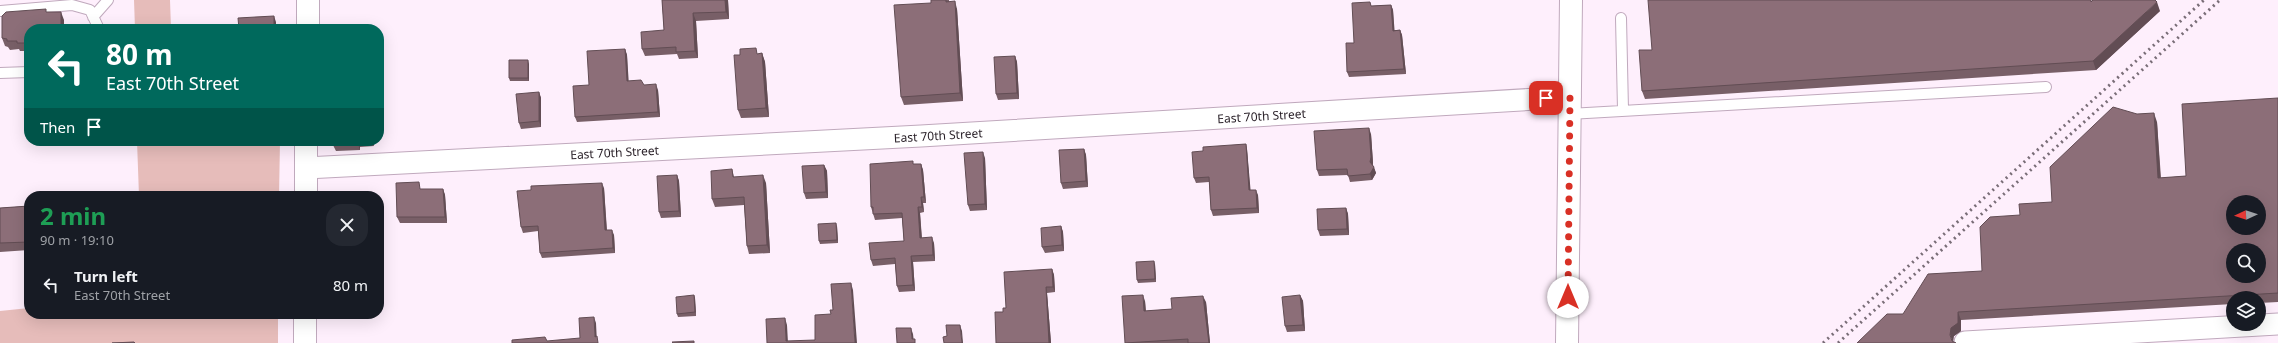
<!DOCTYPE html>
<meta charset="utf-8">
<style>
body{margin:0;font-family:"Noto Sans",sans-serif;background:#242831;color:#f1f3f6;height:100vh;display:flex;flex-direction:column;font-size:15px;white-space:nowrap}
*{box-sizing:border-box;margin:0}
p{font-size:13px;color:#9ea1a6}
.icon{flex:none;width:22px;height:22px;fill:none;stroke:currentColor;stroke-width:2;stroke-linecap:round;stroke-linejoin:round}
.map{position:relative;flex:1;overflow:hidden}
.drawer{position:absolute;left:24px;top:191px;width:360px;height:128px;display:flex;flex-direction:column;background:#171b24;border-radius:16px;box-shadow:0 4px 16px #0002}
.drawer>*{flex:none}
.guide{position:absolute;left:24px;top:24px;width:360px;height:122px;border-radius:16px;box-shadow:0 4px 16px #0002;background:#00695c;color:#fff;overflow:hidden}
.needle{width:26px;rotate:267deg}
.buttons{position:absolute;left:2226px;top:195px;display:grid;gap:8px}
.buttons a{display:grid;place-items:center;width:40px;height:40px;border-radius:50%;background:#171b24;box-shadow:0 4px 16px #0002;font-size:20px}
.pin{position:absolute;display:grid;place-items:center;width:34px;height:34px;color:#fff;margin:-17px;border-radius:8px;box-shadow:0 2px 6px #0006}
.me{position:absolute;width:44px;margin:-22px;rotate:0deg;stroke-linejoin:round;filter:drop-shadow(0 0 3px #0008)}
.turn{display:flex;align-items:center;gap:14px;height:84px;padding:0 16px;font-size:18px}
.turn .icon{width:52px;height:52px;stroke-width:2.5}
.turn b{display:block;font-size:28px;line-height:34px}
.then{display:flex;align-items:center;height:38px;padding:0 16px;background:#0003;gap:8px;font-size:15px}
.round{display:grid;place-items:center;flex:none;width:42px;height:42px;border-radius:16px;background:#242831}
.overview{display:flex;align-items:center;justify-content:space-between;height:68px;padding:0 16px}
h1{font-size:24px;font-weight:700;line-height:30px;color:#1e9e55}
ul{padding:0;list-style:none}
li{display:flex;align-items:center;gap:12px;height:52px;padding:0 16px}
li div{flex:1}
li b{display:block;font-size:15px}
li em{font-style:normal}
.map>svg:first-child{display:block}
.grass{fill:#e6bcba}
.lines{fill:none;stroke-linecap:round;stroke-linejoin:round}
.lane-casing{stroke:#c0a9bd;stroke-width:12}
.street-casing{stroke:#c0a9bd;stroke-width:23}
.secondary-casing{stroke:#c0a9bd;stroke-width:24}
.lane{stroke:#fff;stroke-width:10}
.street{stroke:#fff;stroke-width:21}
.secondary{stroke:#fff;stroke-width:22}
.rail{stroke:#796d77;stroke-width:3;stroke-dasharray:2 4;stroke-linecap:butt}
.wall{fill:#785f67}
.shaded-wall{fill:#624d54}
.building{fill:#8c6e78;stroke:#624d54;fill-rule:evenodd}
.route{stroke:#d93025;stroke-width:7;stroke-dasharray:0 12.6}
.labels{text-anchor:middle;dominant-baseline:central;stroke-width:3;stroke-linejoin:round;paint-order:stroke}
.street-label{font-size:12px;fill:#261d25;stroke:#fff}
</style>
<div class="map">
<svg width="2278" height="343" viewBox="0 0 2278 343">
<rect width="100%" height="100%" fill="#feeffc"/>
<path class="grass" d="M134 0H170L171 28 240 24 241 29H135Z
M137 141H280L279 196H139Z
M29 308V314H278V343H0V311Z"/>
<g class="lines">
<g class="lane-casing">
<path id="lane" d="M0 11 72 5 90 10 99 29
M93 17 108 0
M1621 18 1623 110
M0 73 29 72
M1569 114 2046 87"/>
</g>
<g class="street-casing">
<g id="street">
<path id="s1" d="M306 168 921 136 1570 97"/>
<path d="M1965 342 2278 324"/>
</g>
</g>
<g class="secondary-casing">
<path id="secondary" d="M308 29V0
M306 196V141
M305 343V314
M1567 343 1571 0"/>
</g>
<use href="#lane" class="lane"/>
<use href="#street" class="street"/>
<use href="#secondary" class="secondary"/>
<path class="rail" d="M1823 343 2204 0
M1838 343 2220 0"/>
</g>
<path class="wall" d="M662 0H728L729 19 696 21 698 58 679 59 677 54 645 56 642 49 664 30Z
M931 0H949V2L957 9 963 101 904 105 901 97 931 3Z
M1391 5 1393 10 1394 30H1400L1402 35 1406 74 1349 77 1347 72 1354 43 1372 6Z
M2160 11 2096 70 1645 99 1642 91 1652 50Z
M48 12 64 20V29H29V51H20L19 49 10 50 8 47 5 46 2 38Z
M625 49 627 55 628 81 658 90 660 117 577 122 575 117 589 85Z
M762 53 765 62 769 117 741 118 738 110 758 54Z
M1015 56 1017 62 1019 99 998 100 996 94Z
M529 64V81H510L509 78Z
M539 92 541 98V127L521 129 519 123Z
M2278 98V302L2259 303V298H2233V304L1961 320V331L1954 336 1903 314 1982 271 2020 215 2052 202 2157 122 2161 178 2186 176Z
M1371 134 1373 163V166L1376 173 1372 180 1350 182 1348 175 1319 176 1317 170Z
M333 141H373L374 146 360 147V150L336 151 333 145Z
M1246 144 1247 149 1250 190 1258 195 1259 213 1213 216 1211 210 1209 182 1196 183 1194 178 1203 151Z
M1084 149 1086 155 1088 187 1063 189 1061 183Z
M985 158 987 210 970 211 968 205Z
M914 164H921L923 170 926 203H923L924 212 920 213 922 238 934 243 935 261 913 262 915 291 899 292 897 286 895 264 873 266 871 260 904 241 902 218 875 220 871 207Z
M824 165 827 171 828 198 806 199 804 193Z
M732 169 734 177 766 183 770 253 749 254 747 246 744 205 715 207 712 199Z
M677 175 679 181 681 217 661 218 659 212Z
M604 188 607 230 614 235 615 253 542 258 540 253 538 231 523 233 521 227Z
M443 189 445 195 447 223H400L397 217Z
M29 206V250L0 252V208Z
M1346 208 1348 214 1349 235 1320 236 1318 230Z
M837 226 838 243 820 244 819 241Z
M1061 226 1063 232 1064 251 1045 253 1042 247Z
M1155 264 1156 282 1138 283 1137 280Z
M1052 269 1054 275 1055 292 1047 293 1051 343H996L1003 312Z
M694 295 695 298 696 316 678 317 677 314Z
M1300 295 1303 301 1305 331 1287 332 1285 326Z
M1145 301 1146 311 1172 309 1206 302 1210 343H1125Z"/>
<path class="shaded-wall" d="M725 0H728L729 19 726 12Z
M955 1 957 9 963 101 960 93Z
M2157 2 2160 11 2096 70 2093 61Z
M1391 5 1393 10 1395 36 1393 31Z
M61 12 64 20V29H61Z
M693 13 696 21 698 58 695 51Z
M274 16 276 22V29H274Z
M1400 30 1402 35 1406 74 1404 69Z
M625 49 627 55 629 86 627 81Z
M762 53 765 62 769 117 766 108Z
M1015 56 1017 62 1019 99 1017 93Z
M528 60 529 64V81L528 78Z
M656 84 658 90 660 117 658 112Z
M539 92 541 98V127L539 121Z
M2154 113 2157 122 2161 187 2158 178Z
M1369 128 1371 134 1373 163 1372 168 1370 162Z
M358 141 360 147V150L358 144Z
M1246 144 1247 149 1251 195 1249 190Z
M1084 149 1086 155 1088 187 1086 181Z
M983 152 985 158 987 210 985 204Z
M921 164 923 170 926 203 924 197Z
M824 165 827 171 828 198 826 192Z
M1374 167 1376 173 1372 180 1370 174Z
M677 175 679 181 681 217 679 211Z
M763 175 766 183 770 253 767 245Z
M602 183 604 188 607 236 605 230Z
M443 189 445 195 447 223 445 217Z
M1256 190 1258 195 1259 213 1257 208Z
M921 197 923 203 924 212 922 207Z
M918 207 920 213 922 244 920 238Z
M1346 208 1348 214 1349 235 1347 229Z
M836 223 837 226 838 243 837 240Z
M1061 226 1063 232 1064 251 1062 245Z
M612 230 614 235 615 253 613 248Z
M932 237 934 243 935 261 933 255Z
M911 256 913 262 915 291 913 285Z
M1154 261 1155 264 1156 282 1155 279Z
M1052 269 1054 275 1055 292 1053 287Z
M851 283 853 290 857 343H855Z
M1046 287 1047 293 1051 343H1049Z
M694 295 695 298 696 316 695 312Z
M1143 295 1145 301 1146 317 1144 311Z
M1300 295 1303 301 1305 331 1303 325Z
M1203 296 1206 302 1210 343H1209Z
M1958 312 1961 320V331L1954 336 1953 343 1950 335 1951 328Z
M594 317 596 323 597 343 595 337Z
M785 318 787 325 788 343 786 341Z
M960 325 962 331 963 343H962Z
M911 328 913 334 914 343 912 339Z"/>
<path class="building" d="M662 0H725L726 12 693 13 695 51 676 52V47L642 49 641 32 664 30Z
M931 0H946V2L955 1 960 93 901 97 894 5 931 3Z
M1648 0H2091V2L2093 0H2155L2157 2 2093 61 1642 91 1639 50H1652Z
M1370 2 1371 6 1391 5 1393 31 1400 30 1404 69 1347 72 1346 43H1354L1352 3Z
M46 9V12H61V29H29V43H17V41H7V39L2 38V16L6 12Z
M274 16V29H239L238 18Z
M756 48 757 54 762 53 766 108 738 110 734 55H740V49Z
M625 49 627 81 641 80 644 85 656 84 658 112 575 117 573 86 589 85 587 51Z
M1015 56 1017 93 996 94 994 57Z
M509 60H528V78H509Z
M539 92V121L519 123 516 94Z
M2278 98V293L1958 312V323L1951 328 1950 335 1952 341 1956 343H1857L1887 314H1903L1928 274 1982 271 1980 227 1990 217 2020 215 2019 204 2052 202 2050 167 2113 107 2137 114 2154 113 2158 178 2186 176 2182 104ZM2233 202H2259V228H2233ZM2233 250H2259V276H2233Z
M1369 128 1371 157 1370 162 1374 167 1370 174 1348 176 1347 169 1317 170 1314 131Z
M333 141H358V144L333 145Z
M1246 144 1249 190H1256L1257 208 1211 210 1209 177 1194 178 1192 152 1203 151V147Z
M1084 149 1086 181 1061 183 1059 150Z
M983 152 985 204 968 205 964 153Z
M913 161V164H921L924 197H921L922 207H918L920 238 932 237 933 255 911 256 913 285 897 286 895 258 871 260 869 243 904 241 902 213 873 214V207H871L870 164Z
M824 165 826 192 804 193 802 166Z
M732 169 733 177 763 175 767 245 747 246 744 197 712 199 711 171Z
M677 175 679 211 659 212 657 176Z
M419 182 420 189H443L445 217H397L396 183Z
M602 183 605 230H612L613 248 540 253 538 226 521 227 517 191 531 190V186Z
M29 206V242L0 243V208Z
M1346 208 1347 229 1318 230 1317 209Z
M836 223 837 240 819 241 818 224Z
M1061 226 1062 245 1042 247 1041 228Z
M1154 261 1155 279 1137 280 1136 262Z
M1052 269 1053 287H1046L1049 343H996L995 312H1003V308H1006L1004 272Z
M851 283 855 343H767L766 319 785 318 786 341 815 340V315L831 314 830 310H833L831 284Z
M694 295 695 312 677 314 676 297Z
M1143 295 1144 311 1172 309 1171 298 1203 296 1209 343H1188V339L1125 343 1122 296Z
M1300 295 1303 325 1285 326 1282 297Z
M594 317 595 337 597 336 598 343H512V340L545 337 547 341 580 338 579 318Z
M946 325H960L962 343H944L943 337 947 336Z
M896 328H911L912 339H915V343H897Z
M694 341V343H673L672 342Z
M134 342 135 343H112Z"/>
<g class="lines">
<path class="route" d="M1546 98 1570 97 1568 297"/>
</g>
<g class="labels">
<g class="street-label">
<text stroke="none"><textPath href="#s1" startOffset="957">East 70th Street</textPath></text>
<text stroke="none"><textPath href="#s1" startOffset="633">East 70th Street</textPath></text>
<text stroke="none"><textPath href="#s1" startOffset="309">East 70th Street</textPath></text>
</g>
</g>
</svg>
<div class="buttons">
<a><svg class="needle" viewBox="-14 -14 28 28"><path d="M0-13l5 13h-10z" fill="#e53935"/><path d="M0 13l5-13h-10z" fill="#9ea1a6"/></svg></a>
<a><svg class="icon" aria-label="search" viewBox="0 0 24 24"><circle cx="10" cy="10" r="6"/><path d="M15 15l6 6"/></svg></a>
<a><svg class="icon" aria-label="layers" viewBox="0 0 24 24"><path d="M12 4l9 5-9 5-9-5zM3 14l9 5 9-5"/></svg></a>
</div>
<div class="pin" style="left:1546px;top:98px;background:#d93025"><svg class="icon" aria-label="arrive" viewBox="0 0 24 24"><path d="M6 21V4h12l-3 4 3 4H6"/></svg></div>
<svg class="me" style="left:1568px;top:297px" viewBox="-20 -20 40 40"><circle r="19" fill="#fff"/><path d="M0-13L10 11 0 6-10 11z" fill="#d93025"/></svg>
<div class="guide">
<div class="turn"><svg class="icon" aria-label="left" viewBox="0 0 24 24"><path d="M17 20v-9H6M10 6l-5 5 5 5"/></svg><div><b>80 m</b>East 70th Street</div></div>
<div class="then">Then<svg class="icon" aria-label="arrive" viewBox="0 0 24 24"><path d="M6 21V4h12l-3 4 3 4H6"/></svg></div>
</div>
<section class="drawer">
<div class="overview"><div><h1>2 min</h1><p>90 m · 19:10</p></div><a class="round"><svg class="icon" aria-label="close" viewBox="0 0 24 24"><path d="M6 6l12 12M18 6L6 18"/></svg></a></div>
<ul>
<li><svg class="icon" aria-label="left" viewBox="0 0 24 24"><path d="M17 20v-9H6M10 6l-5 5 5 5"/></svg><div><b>Turn left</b><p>East 70th Street</p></div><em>80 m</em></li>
</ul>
</section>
</div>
